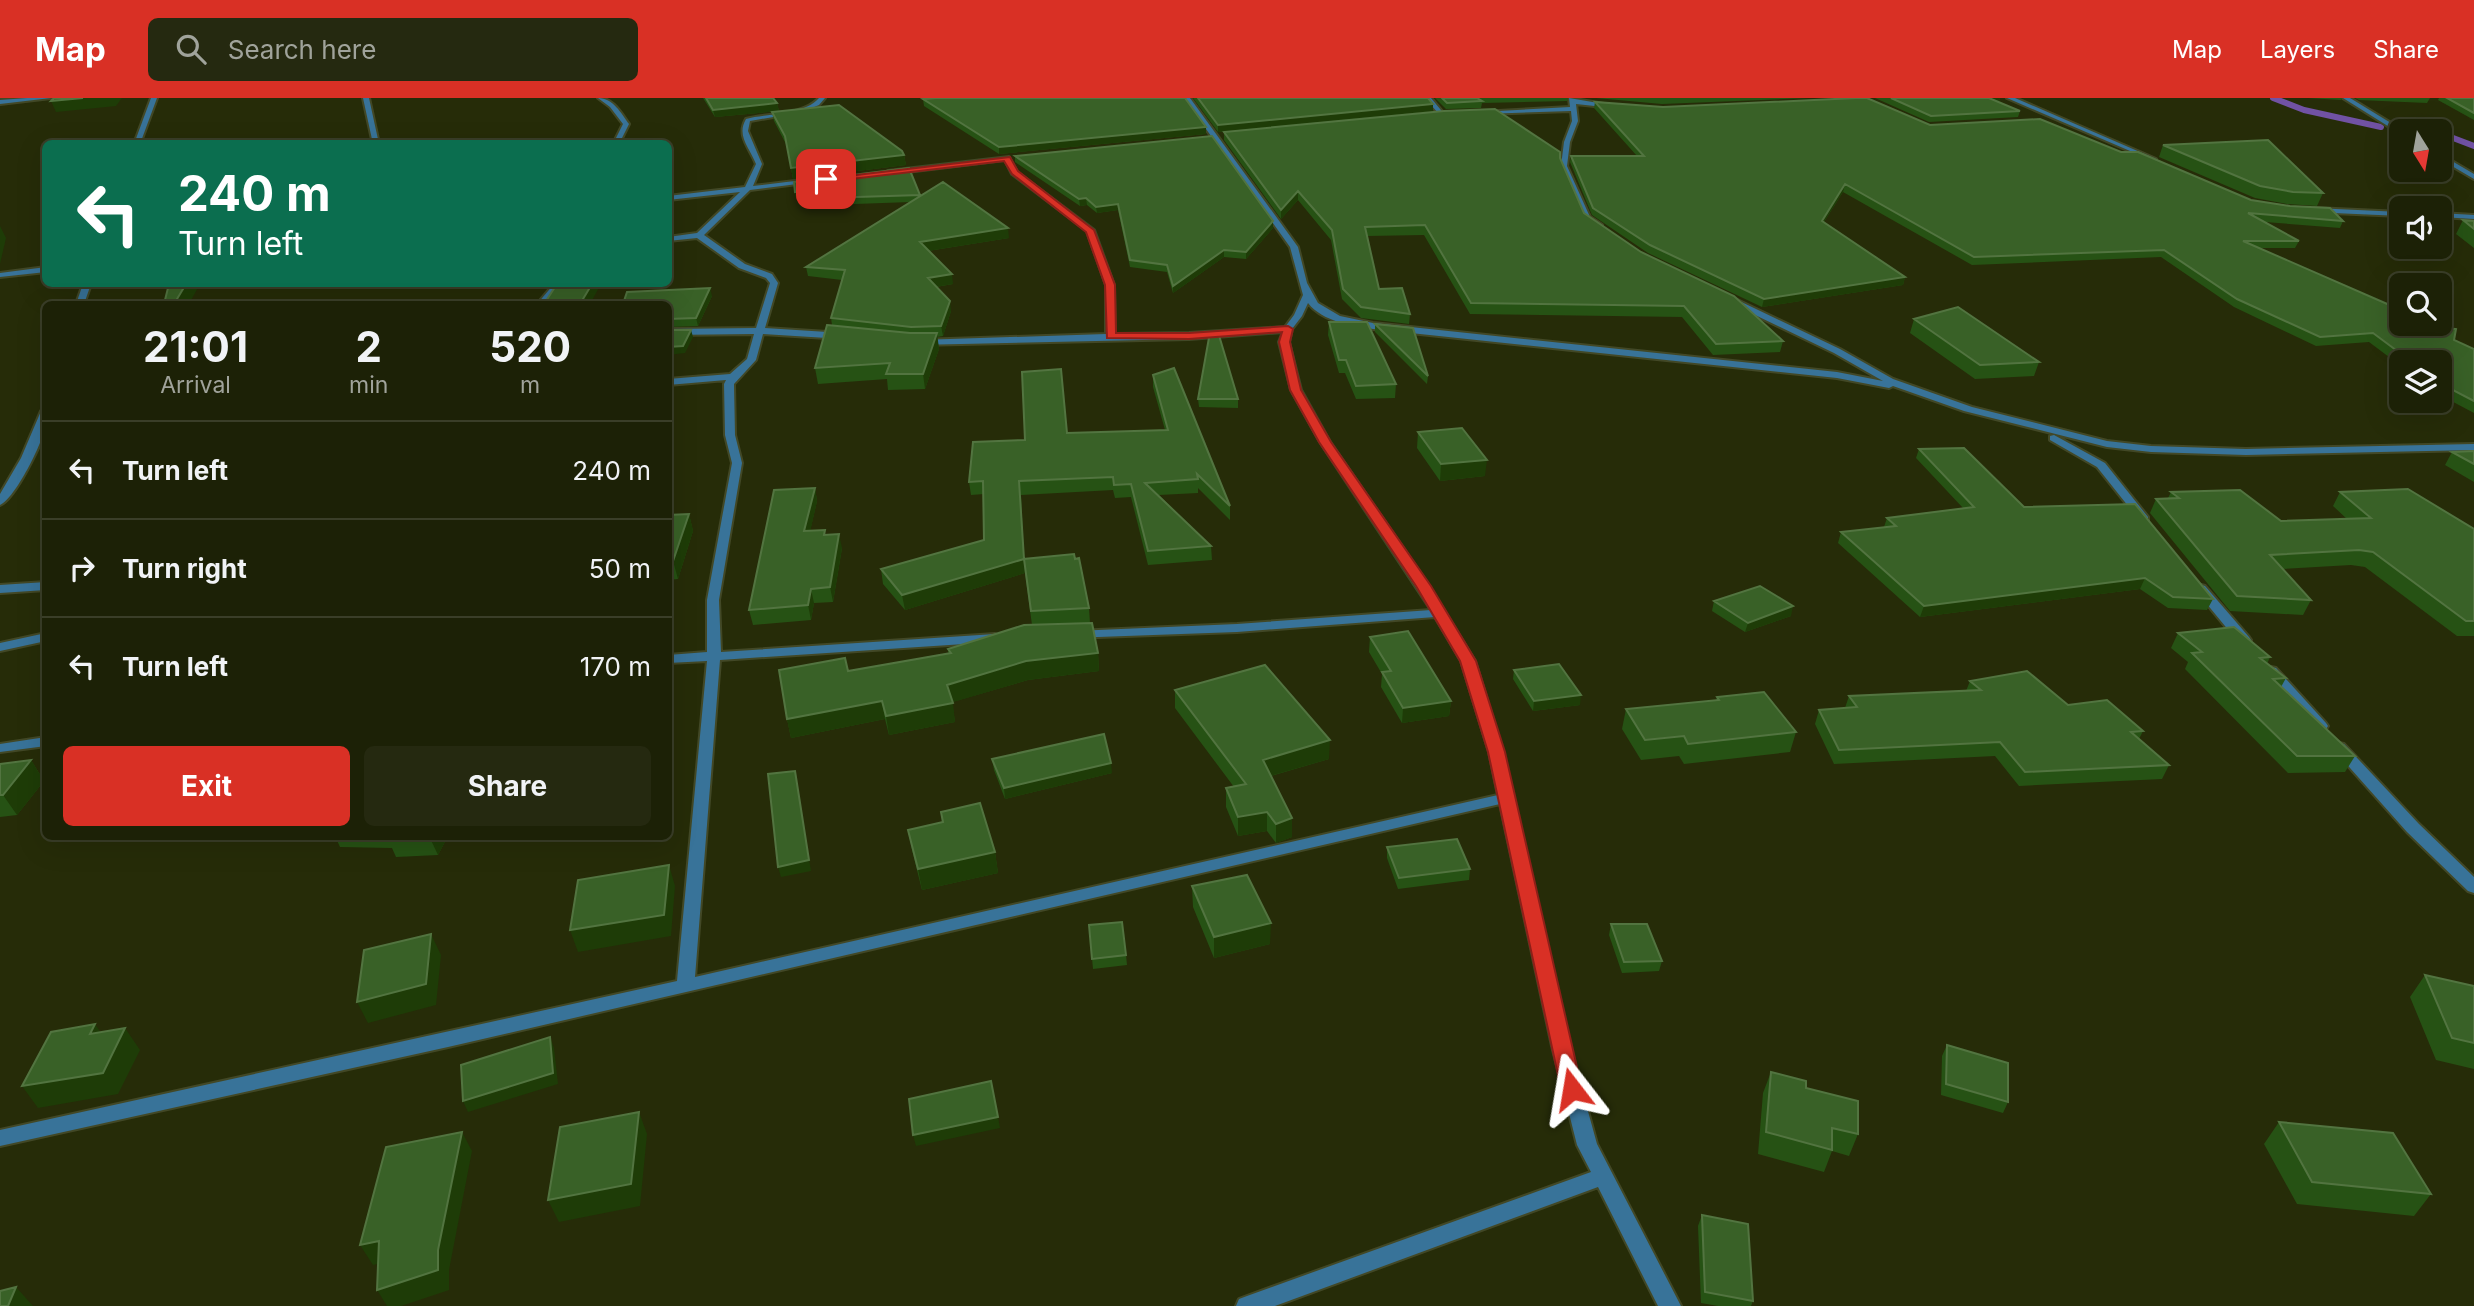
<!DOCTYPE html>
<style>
body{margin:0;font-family:Inter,sans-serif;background:#252910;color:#f1f3f6;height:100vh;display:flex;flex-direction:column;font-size:26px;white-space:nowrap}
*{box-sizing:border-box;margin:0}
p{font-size:23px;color:#a0a39b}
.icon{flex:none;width:38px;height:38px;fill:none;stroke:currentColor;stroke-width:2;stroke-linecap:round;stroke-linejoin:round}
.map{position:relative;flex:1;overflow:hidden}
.panel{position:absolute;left:42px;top:203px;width:630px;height:539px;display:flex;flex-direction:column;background:#1c2106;border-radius:10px;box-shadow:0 7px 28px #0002,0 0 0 2px #3a3e28}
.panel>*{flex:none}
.guide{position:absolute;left:42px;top:42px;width:630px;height:147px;border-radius:10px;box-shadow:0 7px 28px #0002,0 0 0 2px #3a3e28;background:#0b6e4f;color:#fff;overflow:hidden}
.needle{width:46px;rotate:169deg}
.buttons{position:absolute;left:2389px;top:21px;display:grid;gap:14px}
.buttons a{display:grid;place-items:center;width:63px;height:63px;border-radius:10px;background:#1c2106;box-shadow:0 7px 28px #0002,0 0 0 2px #3a3e28;font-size:35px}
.pin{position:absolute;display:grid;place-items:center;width:60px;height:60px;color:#fff;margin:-30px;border-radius:14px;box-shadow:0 4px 10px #0006}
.me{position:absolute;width:77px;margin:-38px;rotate:346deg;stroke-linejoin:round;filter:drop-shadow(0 0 5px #0008)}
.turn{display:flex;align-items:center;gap:24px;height:147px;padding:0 21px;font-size:32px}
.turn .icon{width:91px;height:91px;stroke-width:2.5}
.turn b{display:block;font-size:49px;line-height:60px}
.eta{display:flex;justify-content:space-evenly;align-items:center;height:119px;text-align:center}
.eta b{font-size:42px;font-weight:700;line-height:49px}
.primary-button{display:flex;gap:14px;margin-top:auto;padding:14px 21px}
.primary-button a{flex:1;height:80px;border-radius:10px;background:#d93025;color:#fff;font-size:28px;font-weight:700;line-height:80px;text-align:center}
.primary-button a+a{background:#252910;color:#f1f3f6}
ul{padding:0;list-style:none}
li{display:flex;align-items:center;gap:21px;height:98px;padding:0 21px;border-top:2px solid #3a3e28}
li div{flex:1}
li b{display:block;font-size:26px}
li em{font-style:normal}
header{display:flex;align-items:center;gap:42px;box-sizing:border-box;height:98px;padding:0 35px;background:#d93025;color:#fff}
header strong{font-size:33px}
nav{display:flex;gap:38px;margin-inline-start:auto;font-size:24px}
.search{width:490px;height:63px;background:#252910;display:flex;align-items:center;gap:18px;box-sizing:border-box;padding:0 24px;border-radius:10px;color:#a0a39b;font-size:26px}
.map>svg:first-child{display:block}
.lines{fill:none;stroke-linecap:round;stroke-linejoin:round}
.stream{stroke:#7152a4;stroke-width:6}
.street-casing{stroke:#424826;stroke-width:4}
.street{fill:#387399;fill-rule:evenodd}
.wall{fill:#265214}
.shaded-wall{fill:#1e3c07}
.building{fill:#396127;stroke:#527440;stroke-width:2}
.route{fill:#d93025;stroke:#8d1f18;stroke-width:2}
</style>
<header>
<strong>Map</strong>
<div class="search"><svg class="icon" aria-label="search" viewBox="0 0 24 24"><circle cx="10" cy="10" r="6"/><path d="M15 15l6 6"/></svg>Search here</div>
<nav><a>Map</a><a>Layers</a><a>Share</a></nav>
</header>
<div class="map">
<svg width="2474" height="1208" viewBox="0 0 2474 1208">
<rect width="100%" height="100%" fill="#262c08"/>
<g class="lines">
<path class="stream" d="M2273 0 2304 12 2381 29
M2401 30 2432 33
M2440 35 2474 48"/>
<g class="street-casing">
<path id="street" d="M27 0H51L0 6V2Z
M151 0H157L140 46H134Z
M363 0H369L379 46H373Z
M598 0C613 0 621 15 629 26L619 46H613L623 26 610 9Z
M819 0H825L819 7 802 14 750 23 748 33 762 66 753 88 811 81 813 84 750 92 704 137 745 166 772 176 778 185 765 230 843 235 848 238 843 241 763 236 756 262 734 286 735 337 742 365 719 502 721 554 995 536 1002 540 995 544 720 562 695 879 1498 697 1489 654 1461 563 1435 519 1237 534 1070 540 1068 537 1070 534 1075 533 1237 526 1431 512 1320 344 1291 292 1279 244 1283 234 1189 241 916 247 914 245 919 242 1106 236V187L1087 133 1012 76 1005 62 890 76 888 73 1009 59 1017 74 1094 132 1114 187 1115 236 1189 235 1285 229 1294 217 1303 197 1290 149 1184 0H1190L1298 149 1307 185 1318 205 1340 218 1373 225 1837 274 1883 283 1834 255 1728 204V200L1731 199 1840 251 1893 281 1972 309 2107 343 2151 348 2246 351 2474 346V352L2246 357 2151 354 2107 349 1964 313 1893 288 1889 290 1837 280 1373 231C1351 227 1323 224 1308 205L1302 218 1292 231 1289 244 1301 292 1330 344 1429 488 1475 563 1503 654 1570 948 1597 1046 1681 1208H1658L1598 1089 1275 1208H1236L1239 1201 1247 1198 1591 1074 1577 1047 1552 948 1500 706 448 949 0 1048V1032L677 883 707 563 668 565V557L707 554V502L732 365 725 337 724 286 726 282 668 287V281L730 276 747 261 754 236 668 237V231L756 230 770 185 766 180 739 170 697 140 668 143V139L697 135 740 94 668 102V98L745 89 756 66C750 50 736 38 746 21 768 15 803 18 819 0Z
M1425 0H1431L1445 17 1428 18V16L1438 15Z
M1569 0 1616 8 1613 10 1576 6 1578 23 1570 44 1567 68 1590 119 1602 127 1598 129 1583 120 1561 68 1564 44 1572 23 1571 13 1483 16 1480 14 1570 9Z
M2007 0H2015L2156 61 2151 62Z
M2343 0H2350L2404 33 2399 35Z
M2440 56 2474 76V81L2440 61Z
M2314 110 2401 114V118L2311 114 2310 112Z
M2440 115 2474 117V121L2440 119Z
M46 169V174L0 179V175Z
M83 186H91L84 206H76Z
M554 186H562L545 206H537Z
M46 310C46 315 46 321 46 327 43 344 15 401 0 407V396L21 360 41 313Z
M2054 337 2105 365 2148 419V423H2140L2097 369 2050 342V338Z
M46 484V492L0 495V487Z
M2201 487 2205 488 2249 539 2251 542 2249 545H2239L2197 494 2195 491Z
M46 535V543L0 553V545Z
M2271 569 2276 570 2326 625 2328 628 2326 631H2316L2266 576 2264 573 2266 570Z
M46 639V648L0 654V646Z
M2339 645 2344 646 2419 726 2474 779V795L2468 793 2407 734 2334 652 2332 649 2334 646Z"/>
</g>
<use href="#street" class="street"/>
</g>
<path class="wall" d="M703 0H773L777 5 779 13 715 19Z
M1193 0H1428L1433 13 1218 34Z
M1435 0H1568L1567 3 1482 5 1481 10 1446 11Z
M1596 0H1809L1662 6Z
M1875 0H2000L1999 3H1996L2020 13 2018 19 1929 24Z
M2308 0H2342L2341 2Z
M2355 0H2430L2427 5 2359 2Z
M2439 0H2474V22L2438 2Z
M923 1 1206 29V36L999 56 924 8Z
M1595 4 1930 27 2121 54 2251 102 2343 123 2340 130 2265 124 2299 143 2295 150H2260L2474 251V315L2440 297V264H2401V268L2369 244 2316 248 2234 209 2161 159 1972 167 1843 94 1824 124 1905 179 1903 187 1762 209 1648 155 1592 117 1570 64 1571 58H1637L1594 10Z
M772 14 904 57 906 67 793 81 787 48 774 23Z
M1224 34 1560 60 1584 115 1641 154 1783 243 1780 254 1713 257 1682 219 1470 216 1424 137 1367 138 1379 191 1410 216 1409 226 1361 220 1342 201 1331 142 1298 102 1281 121 1224 42Z
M2163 47 2323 95 2317 108 2287 106 2255 100 2159 59Z
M1015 58 1273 123V130L1246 161 1224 159 1173 195 1167 174 1130 169 1118 112 1097 115 1087 107 1080 108 1015 64Z
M909 70 920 98 1009 140 928 153 953 186 936 189 951 213 943 238 937 239 939 251 925 291 888 292 887 281 818 286 815 270 832 227 831 220 842 182 808 178 806 169 911 104 827 107 825 100 827 96 796 100 794 84Z
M2463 122 2474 123V150L2456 136Z
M712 198 698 228 668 229V206Z
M1914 221 2039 264 2034 278 1975 281 1910 235Z
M1329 224 1396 286 1395 300 1356 301 1345 275H1339L1328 237Z
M1375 226 1428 278 1427 286 1375 234Z
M1153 277 1230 408V422L1198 390V395L1159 397 1211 448 1212 462 1148 467 1131 399 1115 400 1113 392 1021 397 1024 461 1089 510 1090 525 1098 555 1099 573 1028 582 952 604 955 624 889 637 885 621 791 640 787 621 848 573 948 555V551L1032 527 1025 475 905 512 883 486 881 471 984 442V396L971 397 969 384 1025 342 1067 335 1165 332 1153 289Z
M1198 301H1238V310L1199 309Z
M1418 334 1485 378 1440 383 1417 350Z
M1919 351 2024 409 2213 501 2207 512 2168 510 2140 491 1920 519 1838 445 1841 434 1884 429 1887 420 1963 410 1916 360Z
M2474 353V384L2445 367 2452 354Z
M815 390 817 403 810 433 826 437 842 450 833 504 814 505 811 522 753 527 749 512Z
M2171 394 2281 423 2347 421 2333 408 2340 394 2474 431V538H2457L2365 469 2351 467 2282 471 2311 502 2303 517 2230 513 2150 415 2156 401 2168 400Z
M689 416 693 433 678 481 668 482V417Z
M1714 503 1791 518 1745 534 1712 513Z
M2178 535 2270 559 2267 566 2286 580 2281 589 2355 658 2345 674 2288 675 2185 571 2188 564 2171 550Z
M1370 539 1451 603 1449 618 1402 625 1381 589 1382 576 1369 554Z
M1514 572 1580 607 1533 613 1513 581Z
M1970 583 2068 607 2143 633 2139 641 2169 667 2162 681 2019 688 1995 658 1834 666 1815 626 1819 612 1845 610 1849 598 1966 593Z
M1175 592 1329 661 1271 678 1292 739 1276 745 1267 733 1238 738 1226 709V690L1234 689 1175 610Z
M1717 599 1796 634 1790 654 1684 666 1679 658 1641 662 1622 631 1626 611 1716 602Z
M992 661 1112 675 1005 701 994 672Z
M31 662 44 683 17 717 0 719V666Z
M941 714 995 754 998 775 922 792 912 752 908 732 942 724Z
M335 738H448L438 757 396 759 392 750 340 749Z
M1387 749 1470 771 1469 782 1398 791 1387 760Z
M1192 788 1270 846 1214 860 1193 809Z
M1611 826 1662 863 1659 873 1622 875 1609 837Z
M1089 827 1126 857 1127 867 1093 871Z
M2425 877 2474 888V971L2436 962 2410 899Z
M1947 947 2008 1004 2003 1015 1941 997 1942 958Z
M1771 974 1806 990 1858 1036 1849 1058 1832 1053 1824 1074 1758 1056 1763 995Z
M2279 1024 2431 1096 2414 1118 2297 1106 2264 1046Z
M1702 1117 1753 1203 1751 1208H1718L1701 1205 1698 1128Z"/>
<path class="shaded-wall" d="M83 0H122L116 8 56 14 51 3Z
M1983 0H2000L1999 3 1982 4Z
M777 5 779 13 715 19 713 12Z
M1433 6V13L1218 34V27Z
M1206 29V36L999 56V49Z
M904 57 906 67 793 81 791 70Z
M1845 86 1843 94 1820 130 1822 123Z
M829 89 830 95 796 100 795 94Z
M1298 93V102L1281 121V112Z
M1086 100 1087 107 1080 108 1079 101Z
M1118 106V112L1097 115 1096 109Z
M1273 123V130L1246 161V154Z
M0 128 6 140 0 166Z
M1008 130 1009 140 921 154 920 144Z
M1224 152V159L1173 195V188Z
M952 176 953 186 929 190 928 180Z
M1905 179 1903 187 1762 209 1764 201Z
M186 186H200L189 206H174Z
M592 186H601L590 206H580Z
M710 190 712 198 698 228 696 220Z
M950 203 951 213 943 238 941 228Z
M691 232 693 239 685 255 668 257V249Z
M937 235 939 251 925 291 923 276Z
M1487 362 1485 378 1440 383 1441 366Z
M815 390 817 403 807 448 804 433Z
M689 416 693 433 678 481 673 463Z
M839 436 842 450 833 504 830 489Z
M1024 461 1025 475 905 512 902 497Z
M2145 480 2140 491 1920 519 1924 508Z
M811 491 814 505 811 522 808 507Z
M1793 508 1791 518 1745 534 1748 525Z
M1098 555 1099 573 1028 582 950 605 947 587 1026 563Z
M1581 597 1580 607 1533 613 1534 603Z
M882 603 885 621 791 640 787 621Z
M1451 603 1449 618 1402 625 1403 610Z
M953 605 955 624 889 637 886 618Z
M1330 642 1329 661 1263 680V662Z
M31 662 44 683 17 717 3 697Z
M1111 665 1112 675 1005 701 1004 690Z
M795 673 811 773 781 779 778 769Z
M1267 714V733L1238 738V719Z
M1292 720V739L1276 745V726Z
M429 738H448L438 757Z
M995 754 998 775 922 792 918 771Z
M669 767 675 788 671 838 578 854 570 832Z
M1271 825 1270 846 1214 860V839Z
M431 836 441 857 436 907 368 925 357 904Z
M95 926 110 948 90 936Z
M125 930 140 952 118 996 38 1010 22 988Z
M550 939 554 950 558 986 468 1014 463 1003Z
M639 1014 647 1036 640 1108 559 1124 548 1102Z
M998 1019 1000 1030 916 1048 913 1037Z
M462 1034 472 1053 449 1172V1192L401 1208H387L377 1192 438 1152Z
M379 1143 391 1163 373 1167 360 1147Z
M16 1189 33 1208H8Z"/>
<path class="building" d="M54 0H83L51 3Z
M706 0H773L777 5 713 12Z
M936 0H1185L1206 29 999 49 923 1Z
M1198 0H1428L1433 6 1218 27Z
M1442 0H1477L1482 3 1447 5Z
M1856 0H1867L1930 27 2040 21 2121 54H2138L2251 102 2290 108 2330 110 2343 123 2248 115 2299 143H2243L2401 212V226H2433L2440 229 2456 231 2454 242 2474 251V303L2445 288 2440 284V264H2412L2373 235 2320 239 2237 201 2164 152 1974 159 1845 86 1822 123 1905 179 1764 201 1650 147 1593 110 1571 58H1644L1595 4 1663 9Z
M1891 0H1989L2020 13 1931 18Z
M2447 0H2474V15Z
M839 7 902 53 904 57 791 70 785 38 772 14Z
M1495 11 1560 54V60L1584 115 1641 154 1734 198 1783 243 1716 246 1684 208 1471 205 1425 127 1365 129 1379 191 1402 190 1410 216 1361 209 1343 191 1332 132 1298 93 1281 112 1224 34 1444 13Z
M1212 38 1273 123 1246 154 1224 152 1173 188 1167 167 1130 162 1118 106 1096 109 1086 100 1079 101 1015 58Z
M2268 42 2323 95 2293 94 2260 88 2163 47Z
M909 70 920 97 825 100 829 89 795 94 794 84Z
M943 84 1008 130 920 144 952 176 928 180 950 203 941 228 911 229 831 220 845 172 806 169Z
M2463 122 2474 123V131Z
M169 186H186L174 206H164Z
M557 186H592L580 206H544Z
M710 190 696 220 668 221V206H623L627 194Z
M1958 209 2039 264 1980 267 1914 221Z
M1329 224H1367L1396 286 1356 288 1346 262H1339Z
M1375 226 1413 230 1428 278Z
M827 227 910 235H937L923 276H886L890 265 815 270Z
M668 232H691L683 248 668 249Z
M1210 234H1218L1238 301H1198Z
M1174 270 1230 408 1197 376 1198 381 1145 385 1211 448 1148 453 1131 386 1114 387 1113 379 1019 383 1024 461 902 497 881 471 984 442 983 383 969 384 973 344 1025 342 1022 274 1061 271 1067 335 1168 332 1153 277Z
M1462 330 1487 362 1441 366 1418 334Z
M1964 350 2024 409 2135 406 2213 501 2173 499 2145 480 1924 508 1841 434 1896 428 1887 420 1974 409 1919 351Z
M2474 353V366L2452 354Z
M815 390 804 433 825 432 824 437 839 436 830 489 811 491 808 507 749 512 774 392Z
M2408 391 2474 431V523H2466L2373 454 2359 452 2270 457 2311 502 2237 498 2156 401 2179 400 2171 394 2240 392 2281 423 2371 420 2340 394Z
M689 416 673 463H668V417Z
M1074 456 1075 461 1079 460 1089 510 1031 513 1024 461Z
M1760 488 1793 508 1748 525 1714 503Z
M1092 525 1098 555 1026 563 947 587 953 605 886 618 882 603 787 621 779 572 845 560 848 573 951 555 948 551 1024 527Z
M2234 529 2270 559 2260 560 2286 580 2273 581 2355 658H2297L2192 555 2202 554 2178 535Z
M1408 533 1451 603 1403 610 1382 574 1391 573 1370 539Z
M1559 566 1581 597 1534 603 1514 572Z
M1265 567 1330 642 1263 662 1292 720 1276 726 1267 714 1238 719 1226 690 1246 686 1175 592Z
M2027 573 2068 607 2107 602 2143 633 2131 634 2169 667 2025 674 2000 644 1839 652 1819 612 1857 609 1849 598 1981 592 1970 583Z
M1764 594 1796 634 1688 646 1684 638 1645 642 1626 611 1719 602 1717 599Z
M1104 636 1111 665 1004 690 992 661Z
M31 662 3 697H0V666Z
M795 673 809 762 778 769 768 676Z
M980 705 995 754 918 771 908 732 943 724 941 714Z
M1457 741 1470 771 1399 780 1387 749Z
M669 767 664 817 570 832 578 782Z
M1247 777 1271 825 1214 839 1192 788Z
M1122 824 1126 857 1092 861 1089 827Z
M1611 826H1647L1662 863 1624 864Z
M431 836 426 886 357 904 364 852Z
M2425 877 2474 888V945L2452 940Z
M95 926 90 936 125 930 103 975 22 988 51 934Z
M550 939 553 975 463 1003 461 967Z
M1947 947 2008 965V1004L1946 986Z
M1771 974 1806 983V990L1858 1003V1036L1832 1030V1052L1766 1034Z
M991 983 998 1019 913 1037 909 1001Z
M639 1014 631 1086 548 1102 560 1029Z
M2279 1024 2393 1035 2431 1096 2312 1084Z
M462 1034 438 1152V1172L377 1192 379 1143 360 1147 386 1049Z
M1702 1117 1748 1126 1753 1203 1705 1194Z
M16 1189 8 1208H0V1193Z"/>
<path class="route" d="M1010 59 1018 73 1094 132 1115 187 1116 235H1189L1288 228 1293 231 1290 244 1301 292 1331 344 1431 488 1476 563 1505 654 1582 991 1579 997 1572 1000 1564 997 1561 991 1488 654 1460 563 1416 488 1319 344 1290 292 1279 244 1282 234 1189 241 1107 240 1105 187 1086 134 1012 76 1004 63 826 84 822 81Z"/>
</svg>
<div class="buttons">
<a><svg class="needle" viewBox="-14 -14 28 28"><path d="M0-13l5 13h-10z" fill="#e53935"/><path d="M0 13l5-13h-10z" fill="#a0a39b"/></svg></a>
<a><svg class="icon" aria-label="sound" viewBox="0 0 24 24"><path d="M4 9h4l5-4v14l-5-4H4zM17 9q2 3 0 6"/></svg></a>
<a><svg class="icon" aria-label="search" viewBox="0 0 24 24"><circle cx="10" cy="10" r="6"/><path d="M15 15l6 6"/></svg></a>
<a><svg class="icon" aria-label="layers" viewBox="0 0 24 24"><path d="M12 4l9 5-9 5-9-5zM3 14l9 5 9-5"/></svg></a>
</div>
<div class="pin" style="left:826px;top:81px;background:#d93025"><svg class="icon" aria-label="arrive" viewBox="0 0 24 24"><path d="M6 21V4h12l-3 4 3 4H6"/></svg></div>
<svg class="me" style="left:1572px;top:991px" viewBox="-20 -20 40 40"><path d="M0-17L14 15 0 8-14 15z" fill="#d93025" stroke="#fff" stroke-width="4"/></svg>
<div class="guide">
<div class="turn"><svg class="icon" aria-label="left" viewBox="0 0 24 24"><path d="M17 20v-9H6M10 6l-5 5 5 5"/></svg><div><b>240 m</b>Turn left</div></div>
</div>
<section class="panel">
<div class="eta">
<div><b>21:01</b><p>Arrival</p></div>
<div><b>2</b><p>min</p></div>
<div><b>520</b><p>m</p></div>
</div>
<ul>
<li><svg class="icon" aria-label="left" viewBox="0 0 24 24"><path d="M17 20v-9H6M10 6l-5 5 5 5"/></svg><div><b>Turn left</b></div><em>240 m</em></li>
<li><svg class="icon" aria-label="right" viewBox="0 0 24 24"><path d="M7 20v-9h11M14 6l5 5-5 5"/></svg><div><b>Turn right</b></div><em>50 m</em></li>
<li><svg class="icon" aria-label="left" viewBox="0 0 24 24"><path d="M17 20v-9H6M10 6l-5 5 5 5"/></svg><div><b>Turn left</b></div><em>170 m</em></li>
</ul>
<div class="primary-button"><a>Exit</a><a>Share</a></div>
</section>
</div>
